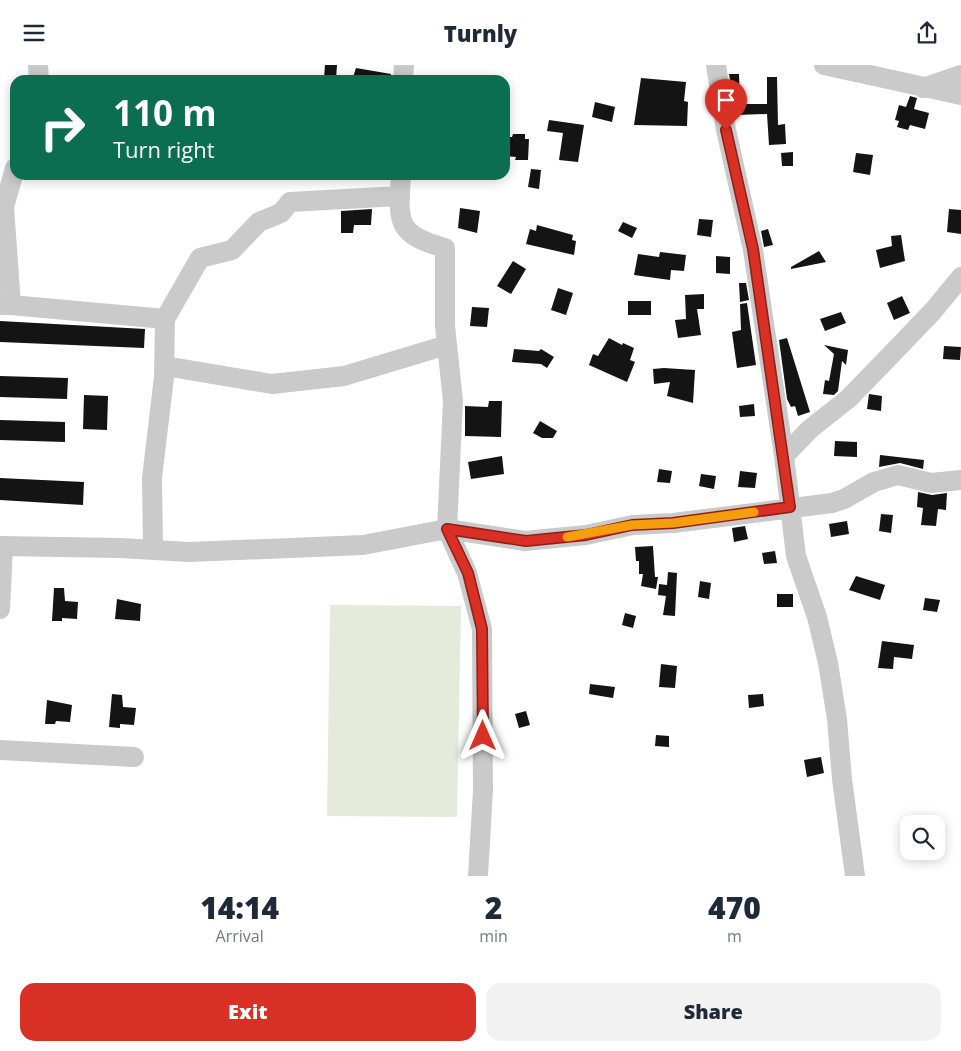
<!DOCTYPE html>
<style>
body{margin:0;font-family:"Open Sans",sans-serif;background:#f2f2f3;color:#1f2937;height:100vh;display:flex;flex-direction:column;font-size:19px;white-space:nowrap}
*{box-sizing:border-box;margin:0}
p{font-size:16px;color:#747a83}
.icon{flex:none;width:28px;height:28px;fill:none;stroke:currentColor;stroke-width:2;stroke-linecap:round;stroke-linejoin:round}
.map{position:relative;height:811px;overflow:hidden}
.side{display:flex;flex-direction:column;background:#fff;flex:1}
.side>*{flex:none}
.hud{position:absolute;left:10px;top:10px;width:500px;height:105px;border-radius:15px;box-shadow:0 2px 12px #0003;background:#0b6e4f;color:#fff;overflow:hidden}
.tools{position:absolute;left:900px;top:750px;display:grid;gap:10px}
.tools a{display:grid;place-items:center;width:45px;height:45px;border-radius:10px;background:#fff;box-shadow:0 2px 12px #0003;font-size:25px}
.pin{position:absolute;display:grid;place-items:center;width:42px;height:42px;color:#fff;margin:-51px -21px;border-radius:50% 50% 50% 0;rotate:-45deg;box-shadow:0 0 5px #0007}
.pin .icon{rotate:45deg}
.me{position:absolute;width:55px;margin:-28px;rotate:0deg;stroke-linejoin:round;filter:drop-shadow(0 0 4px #0008)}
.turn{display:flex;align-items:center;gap:18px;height:105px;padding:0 20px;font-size:22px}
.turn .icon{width:65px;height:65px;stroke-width:2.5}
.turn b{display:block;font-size:35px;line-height:42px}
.eta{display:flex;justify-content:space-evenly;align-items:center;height:85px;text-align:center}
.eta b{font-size:30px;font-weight:800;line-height:35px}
.action{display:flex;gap:10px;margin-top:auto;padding:10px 20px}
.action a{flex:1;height:58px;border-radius:15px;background:#d93025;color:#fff;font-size:20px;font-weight:800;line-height:58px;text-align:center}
.action a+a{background:#f2f2f3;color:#1f2937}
header{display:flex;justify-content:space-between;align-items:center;height:65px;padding:0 20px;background:#fff;font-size:22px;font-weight:800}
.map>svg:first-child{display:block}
.green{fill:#e4ebdb}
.building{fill:#141414}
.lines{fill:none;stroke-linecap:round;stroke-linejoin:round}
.minor{stroke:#cacaca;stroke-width:20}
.route-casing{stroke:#8d1f18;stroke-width:12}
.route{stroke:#d93025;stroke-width:9}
.slow{stroke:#f59e0b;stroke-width:9}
</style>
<header><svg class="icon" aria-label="menu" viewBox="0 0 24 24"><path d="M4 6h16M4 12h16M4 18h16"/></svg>Turnly<svg class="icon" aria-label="share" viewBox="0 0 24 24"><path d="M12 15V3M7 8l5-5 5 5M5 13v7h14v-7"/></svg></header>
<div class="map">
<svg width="961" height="811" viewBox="0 0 961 811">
<rect width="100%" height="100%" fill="#fff"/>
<path class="green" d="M330 540 461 541 457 752 327 751Z"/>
<path class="building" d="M325 0H337L336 14 324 13Z
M356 3 391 9V15H365L353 12Z
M729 9H739L740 39H767V12H777L778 60 785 59 786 79 769 80 767 49 736 50Z
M641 13 686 17 684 36 688 37 687 61 634 60Z
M910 31 917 33 914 44 929 48 925 64 910 60 908 65 897 62 899 56 895 55 899 40 906 42Z
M595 37 615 42 612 57 592 52Z
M549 55 584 60 578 97 559 95 563 68 547 66Z
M513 69H525V74H529L528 95H515L516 92 505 91V72H512Z
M793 87V101H782L781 88Z
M856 88 873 90 870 110 853 107Z
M531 104 541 105 539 124 528 122Z
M460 143 480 146 477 168 458 163Z
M372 144 371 160H354L353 168H341V146Z
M949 144 961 145V169L947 167Z
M699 154 713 155 711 172 697 170Z
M623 157 637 163 632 173 618 166Z
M537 160 573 170 572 175 576 176 574 190 526 179 530 164 536 166Z
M768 164 773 180 764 182 761 166Z
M901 170 905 196 880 203 876 185 892 181 891 171Z
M819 186 826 197 791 204V202Z
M660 187 686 190 684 206 671 205 670 215 634 210 638 189 659 192Z
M716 191 730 192V209L716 208Z
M513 196 526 204 511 229 497 221Z
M739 218H746L749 235 740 237Z
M558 223 573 228 566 250 551 245Z
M704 229V244H697L701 270 678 273 675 255 686 254 685 230Z
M902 231 910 248 894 255 887 238Z
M628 236H651V250H628Z
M747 238 756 300 737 303 732 267 741 265 740 239Z
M472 242 489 243 487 262 470 261Z
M841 247 846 258 825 266 820 254Z
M0 256 145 264 144 283 0 277Z
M609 273 622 280 623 278 634 283 630 295 635 297 627 317 589 300 593 289 598 291Z
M787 273 810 347 798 351 795 341 791 342 787 334 779 275Z
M824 280 848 285 846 300 842 296 838 326 834 330 823 329 825 315 829 316 834 289Z
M944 281 961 282 960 295 943 294Z
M514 284 539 286 541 284 554 292 547 303 541 299 512 297Z
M664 303 695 305 693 338 667 331 670 317 654 319 653 304Z
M0 311 68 313 67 334 0 332Z
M869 329 882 331 881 346 867 344Z
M84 330 108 331 107 365 83 364Z
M489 336H502L501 372 465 371V341L488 342Z
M754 339 755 351 740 352 739 341Z
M0 355 65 357V377L0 375Z
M540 356 557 366 553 373H542L533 368Z
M835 376 857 377V392L834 391Z
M880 390 924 395 923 404 900 398 879 402Z
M502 391 504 409 471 414 468 397Z
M659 404 672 406 670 418 657 417Z
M740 406 757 408 755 423 738 422Z
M701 409 716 411 714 424 699 421Z
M0 413 84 417 83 440 0 435Z
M918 427 932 430 947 428 946 445 938 444 936 461 921 460 923 443 917 442Z
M881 449 893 450 891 468 879 466Z
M847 456 849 469 831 472 829 459Z
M745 461 748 474 734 477 732 463Z
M653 481 655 512H658L656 524 641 521 643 509H639V496H636L635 482Z
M775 486 777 498 764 499 762 488Z
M668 507 677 508 675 551 663 550 666 531 658 530 659 519 667 520Z
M856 511 885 520 880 535 849 525Z
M700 516 711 518 709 534 698 532Z
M54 523H64L65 536 78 537 77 554 62 553V556H52Z
M777 529H793V542H777Z
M925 533 940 535 937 547 923 545Z
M117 534 141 539 140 556 115 554Z
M625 548 636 551 633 563 622 560Z
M882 576 914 580 912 594 894 592 893 604 878 603Z
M661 599 677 601 675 623 659 622Z
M590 619 615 622 613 633 589 629Z
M112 629 122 630 123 642 136 643 134 660 120 659V663L109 662Z
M763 629 764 641 749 643 748 630Z
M47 635 72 640 70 657 56 656 55 659H45Z
M526 646 530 660 519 663 515 649Z
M656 670 669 671V682L655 681Z
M821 692 824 708 807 712 804 695Z"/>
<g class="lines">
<path class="minor" d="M38 0 39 15
M716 0 726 65 753 185 784 391 796 491 817 552 828 598 837 654 842 714 855 811
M824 0 961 30
M403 15 404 0
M923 23 961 10
M401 110C398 158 396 169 445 183V261L453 336 447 464 467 508 482 564 483 725 478 811
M0 240H11L4 142 15 103
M11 240 165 254 200 193 232 185 259 157 281 148 290 137 400 131
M165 301 272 319 344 311 447 280
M784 391 810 364 848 334 885 296 933 246 961 212
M0 481 120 483 189 487 363 480 447 464 525 476 586 470 633 460 673 458 832 438 844 434 874 417 898 410 931 418 961 415
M153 484 152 413 164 312 165 254
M0 544 3 481
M0 685 134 692"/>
</g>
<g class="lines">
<g class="route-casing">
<path id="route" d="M483 671 482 564 468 508 447 464 526 476 586 470 632 460 673 458 790 442 753 184 726 65"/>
</g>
<use href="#route" class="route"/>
<path class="slow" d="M567 472 632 460 673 458 754 447"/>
</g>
</svg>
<div class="tools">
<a><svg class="icon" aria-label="search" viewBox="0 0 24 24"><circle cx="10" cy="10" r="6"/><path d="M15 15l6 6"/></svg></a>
</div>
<div class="pin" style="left:726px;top:65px;background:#d93025"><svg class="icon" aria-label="arrive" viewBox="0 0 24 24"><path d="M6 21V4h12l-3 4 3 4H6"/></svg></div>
<svg class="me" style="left:483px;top:671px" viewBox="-20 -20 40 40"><path d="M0-17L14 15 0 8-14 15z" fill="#d93025" stroke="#fff" stroke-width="4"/></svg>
<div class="hud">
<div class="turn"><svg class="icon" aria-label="right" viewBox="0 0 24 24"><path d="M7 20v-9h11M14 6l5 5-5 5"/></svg><div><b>110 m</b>Turn right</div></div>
</div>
</div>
<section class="side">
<div class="eta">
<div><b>14:14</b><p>Arrival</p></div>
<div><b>2</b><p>min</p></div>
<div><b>470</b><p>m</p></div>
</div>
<div class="action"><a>Exit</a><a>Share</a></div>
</section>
